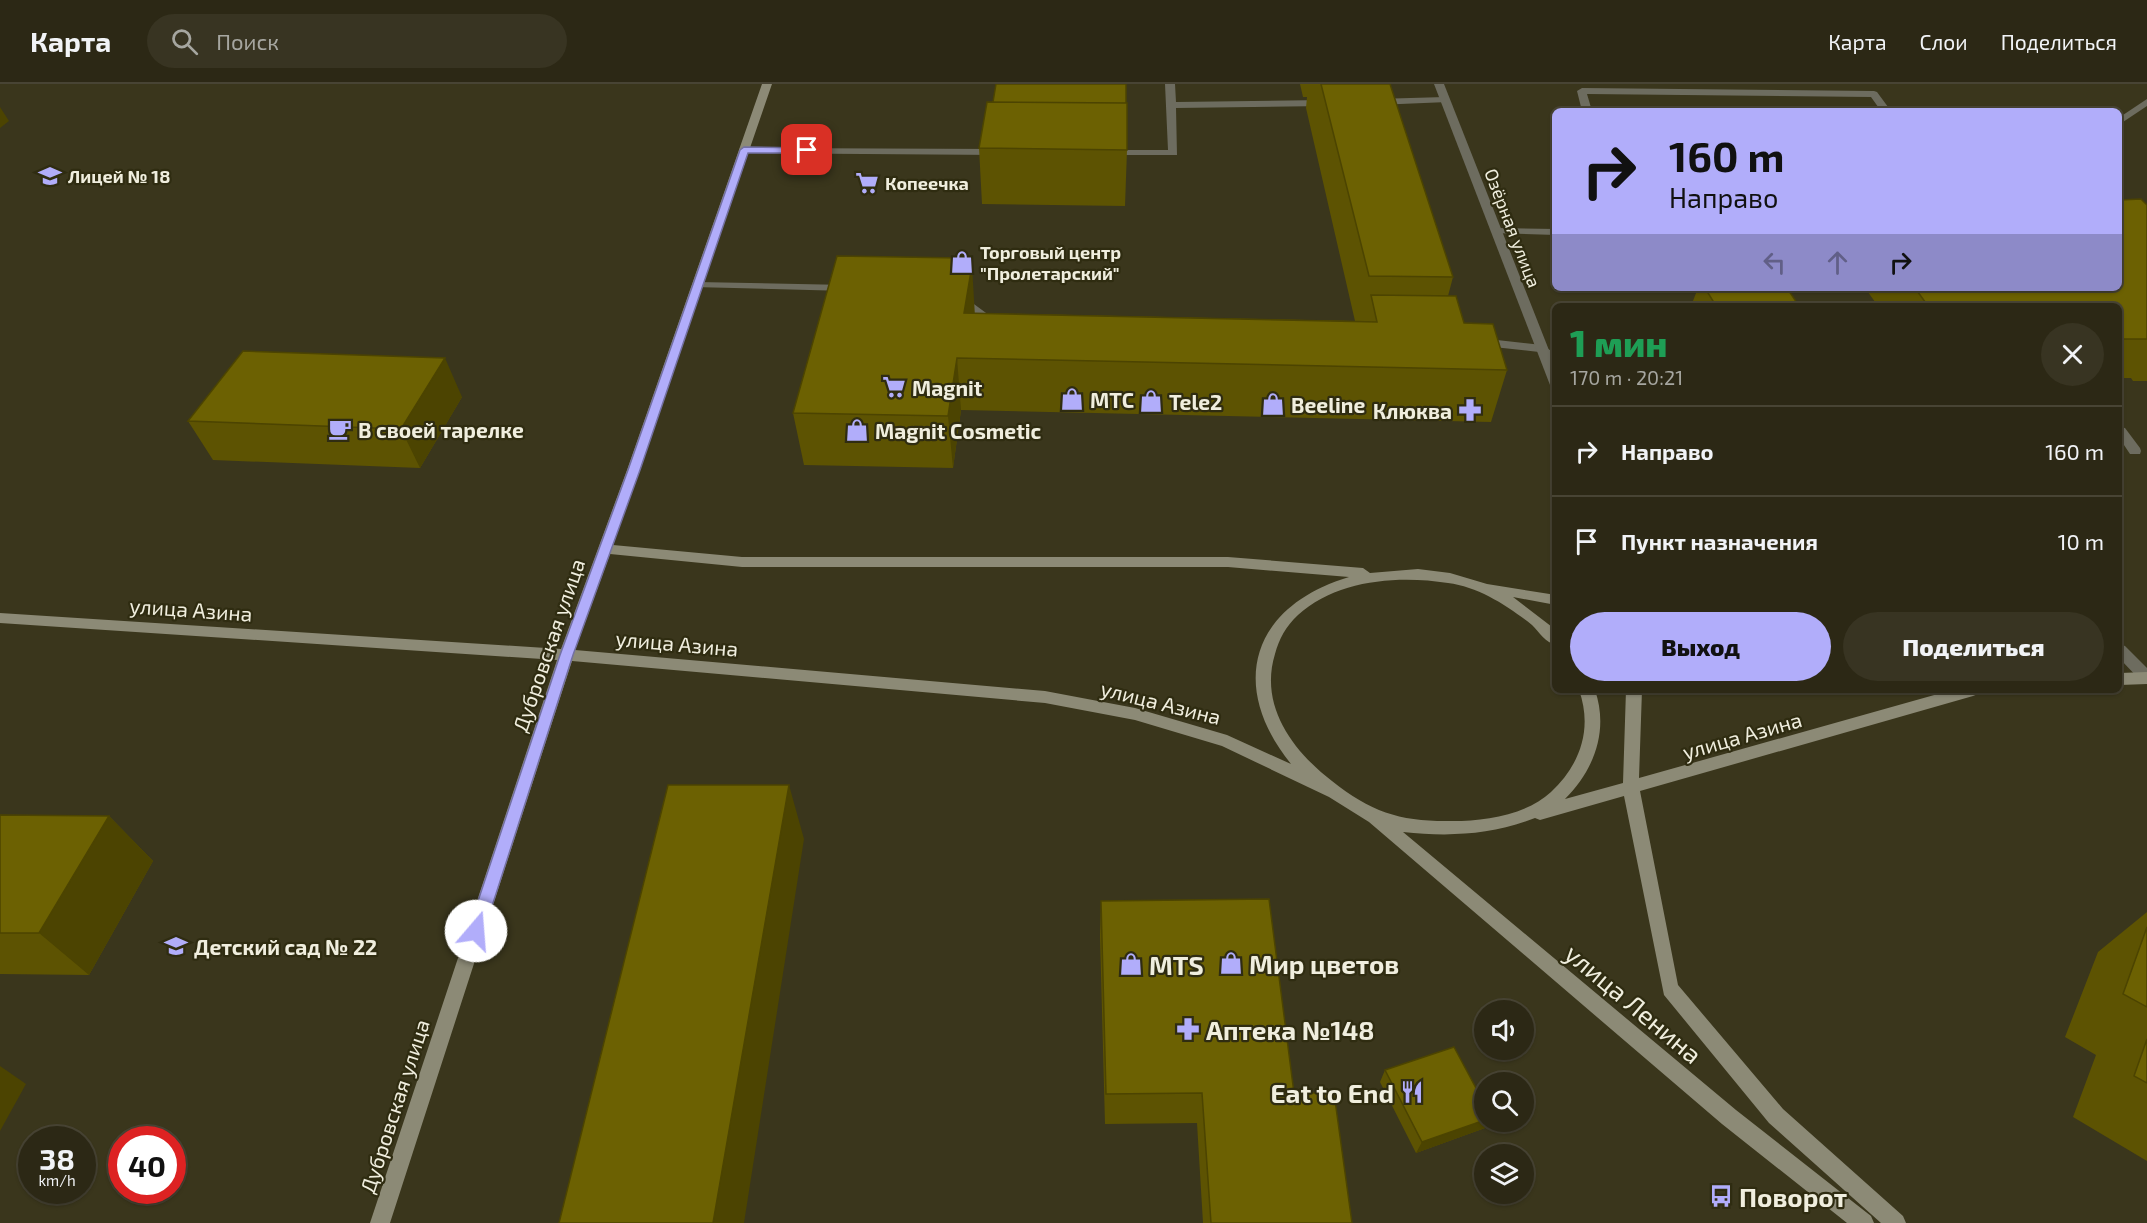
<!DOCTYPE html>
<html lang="ru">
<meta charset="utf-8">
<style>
body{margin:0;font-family:"Exo 2",sans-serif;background:#383422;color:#f1f3f6;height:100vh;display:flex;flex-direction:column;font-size:22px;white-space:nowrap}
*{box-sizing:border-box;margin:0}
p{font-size:20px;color:#a6a6a0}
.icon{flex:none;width:33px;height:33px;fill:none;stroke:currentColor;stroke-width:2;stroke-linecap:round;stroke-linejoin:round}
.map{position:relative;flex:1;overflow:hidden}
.panel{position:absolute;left:1552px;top:219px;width:570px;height:390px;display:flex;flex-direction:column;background:#2c2815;border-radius:9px;box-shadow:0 2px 4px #0004,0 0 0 2px #484434}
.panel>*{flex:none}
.top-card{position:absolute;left:1552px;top:24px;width:570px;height:183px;border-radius:9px;box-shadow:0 2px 4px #0004,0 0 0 2px #484434;background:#b1adfa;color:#111;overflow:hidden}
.fabs{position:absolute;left:1474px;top:916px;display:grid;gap:12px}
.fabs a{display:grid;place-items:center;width:60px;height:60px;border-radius:50%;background:#2c2815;box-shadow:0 2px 4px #0004,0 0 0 2px #484434;font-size:30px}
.speed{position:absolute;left:18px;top:1042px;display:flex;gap:12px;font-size:30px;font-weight:700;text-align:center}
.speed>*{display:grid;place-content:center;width:78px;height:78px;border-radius:50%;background:#2c2815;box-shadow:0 2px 4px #0004,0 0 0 2px #484434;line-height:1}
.speed small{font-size:15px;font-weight:400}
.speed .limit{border:9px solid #d22;background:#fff;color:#111}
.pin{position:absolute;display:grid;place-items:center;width:51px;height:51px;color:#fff;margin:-26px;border-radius:12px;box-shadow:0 3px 9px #0006}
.me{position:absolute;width:66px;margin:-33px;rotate:18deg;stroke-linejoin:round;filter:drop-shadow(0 0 4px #0008)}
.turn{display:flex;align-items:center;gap:21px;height:126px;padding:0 18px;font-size:27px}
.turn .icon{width:78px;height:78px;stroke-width:2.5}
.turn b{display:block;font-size:42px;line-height:51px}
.lanes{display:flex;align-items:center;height:57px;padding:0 18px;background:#0003;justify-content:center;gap:30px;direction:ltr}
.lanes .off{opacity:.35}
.round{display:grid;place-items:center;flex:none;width:63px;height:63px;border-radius:32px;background:#383422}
.overview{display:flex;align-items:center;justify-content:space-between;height:102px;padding:0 18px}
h1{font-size:36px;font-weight:800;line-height:45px;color:#1e9e55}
.primary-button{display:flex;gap:12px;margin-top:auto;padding:12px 18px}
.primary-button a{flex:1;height:69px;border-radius:36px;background:#b1adfa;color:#111;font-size:24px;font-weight:800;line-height:69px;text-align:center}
.primary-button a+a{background:#383422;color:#f1f3f6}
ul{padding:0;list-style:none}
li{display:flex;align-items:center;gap:18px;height:90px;padding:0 18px;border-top:2px solid #484434}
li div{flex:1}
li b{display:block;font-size:22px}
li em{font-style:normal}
header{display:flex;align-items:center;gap:36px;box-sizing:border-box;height:84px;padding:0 30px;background:#2c2815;border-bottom:2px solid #484434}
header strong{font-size:28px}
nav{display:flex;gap:33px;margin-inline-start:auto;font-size:21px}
.search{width:420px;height:54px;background:#383422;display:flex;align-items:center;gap:15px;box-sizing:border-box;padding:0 21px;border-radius:33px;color:#a6a6a0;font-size:22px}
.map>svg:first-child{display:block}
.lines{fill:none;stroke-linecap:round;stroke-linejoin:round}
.lane{fill:#6d6c5f;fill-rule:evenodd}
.street{fill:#6d6c5f;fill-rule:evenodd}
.secondary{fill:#8c8a76;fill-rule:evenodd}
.wall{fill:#5d5302}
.shaded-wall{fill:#4c4401}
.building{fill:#6c6102;stroke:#4c4401;stroke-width:1.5}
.route{fill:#b1adfa;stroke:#7370a2;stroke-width:1.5}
.labels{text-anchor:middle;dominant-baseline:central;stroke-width:4.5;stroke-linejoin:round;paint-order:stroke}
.far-poi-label{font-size:18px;font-weight:bold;fill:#f0eede;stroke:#2f2c11;text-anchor:start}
.far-street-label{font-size:18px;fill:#f0eede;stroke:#2f2c11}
.poi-label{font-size:21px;font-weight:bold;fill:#f0eede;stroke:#2f2c11;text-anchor:start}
.street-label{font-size:21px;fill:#f0eede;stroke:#2f2c11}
.near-poi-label{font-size:26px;font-weight:bold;fill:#f0eede;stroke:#2f2c11;text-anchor:start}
.near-street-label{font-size:26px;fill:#f0eede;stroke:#2f2c11}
</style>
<header>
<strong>Карта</strong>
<div class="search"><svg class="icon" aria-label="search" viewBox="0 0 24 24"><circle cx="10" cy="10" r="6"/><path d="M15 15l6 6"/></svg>Поиск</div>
<nav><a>Карта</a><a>Слои</a><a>Поделиться</a></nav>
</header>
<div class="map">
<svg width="2147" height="1139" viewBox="0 0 2147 1139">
<rect width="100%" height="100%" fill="#3a361c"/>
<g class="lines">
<path class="lane" d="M1165 0H1175L1176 18 1325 16 1330 19 1325 22 1176 24 1177 71H1104V67L1108 66H1168Z
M1582 4 1874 7 1877 8 1891 27H1881L1871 13 1587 10 1592 27H1582L1577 7Z
M1445 13 1450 16 1448 18 1376 21 1371 18 1376 15Z
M2147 15V22L2120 40V33Z
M740 64 1000 65 1005 68 1000 71 744 69 739 66Z
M1496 144 1556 145V151L1492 149V145Z
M697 198 847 201 853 204 847 207 693 203V199Z
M959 209 1001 240V244H993L955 214V210Z
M1479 254 1542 261 1556 270V281L1539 268 1475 261V255Z
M2120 343 2125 344 2140 364 2141 367 2140 370H2130L2120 355Z
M2120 560 2125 562 2147 584V600L2142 598 2120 575Z"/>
<path class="street" d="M1434 0H1444L1556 284V305L1550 301Z"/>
<path class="secondary" d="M762 0H772L613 461 742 473H1228L1363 484 1370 489 1418 485 1450 489 1487 500 1556 511V521L1513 513 1556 546V561C1546 559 1539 548 1532 541 1508 522 1479 503 1448 499 1398 491 1336 496 1298 531 1286 542 1279 555 1275 570 1259 622 1293 667 1332 697 1372 729 1402 738 1453 737 1485 737 1526 731 1551 708 1580 681 1593 645 1579 606H1595C1609 647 1594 686 1565 715L1623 699 1626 606H1642L1639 694 1952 606H1981L1978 610 1973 612 1640 707 1678 901 1783 1025 1903 1132 1906 1139H1881L1769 1039 1664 911 1624 712 1540 736 1535 734C1492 751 1449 753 1403 748L1736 1026 1871 1132 1874 1139H1847L1722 1040 1369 738 1329 713 1222 662 1135 636 1045 619 572 577 390 1139H370L557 576 0 539V529L561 565 627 386ZM610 470 742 483H1228L1349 493C1252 522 1227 601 1291 680L1227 651 1135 624 1045 607 575 566Z
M2147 588V600L2120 601V589Z"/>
</g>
<path class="wall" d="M1300 0H1390L1453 193 1448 212 1464 239 1507 286 1491 338 961 326 953 384 804 381 793 329 975 229 1355 237 1306 24 1307 13H1303Z
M979 64 1127 66 1125 122 982 120Z
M2147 121V297H2133L2131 294H2120V222H1878L1865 204H2120Z
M1698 204H1787L1799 222H1691Z
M462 313 420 384 213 376 188 337Z
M0 731 109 732 153 777 89 891 0 890Z
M1101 817 1294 1009 1352 1139H1203L1197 1039 1105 1040 1100 852Z
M2147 828V1077L2073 1033 2096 971 2065 953 2098 868Z
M1385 986 1485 1044 1416 1069 1380 998Z"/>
<path class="shaded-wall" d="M0 23 9 37 0 44Z
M972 181 975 233 964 229Z
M445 274 462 313 420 384 401 345Z
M957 274 961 326 953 384 948 332Z
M789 701 804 755 744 1139H713Z
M109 732 153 777 89 891 39 849Z
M0 982 26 1000 0 1047Z
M1485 1036V1038H1489L1485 1044 1416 1069 1422 1058Z"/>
<path class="building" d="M996 0H1126V19L993 18Z
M1321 0H1390L1453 193 1369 192Z
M987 18 1127 19V66L979 64Z
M2141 115 2147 121V255H2120V222H1928L1915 204H2120V116Z
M837 172 962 174 972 181 964 229 1377 238 1371 211 1456 212 1464 239 1493 240 1507 286 957 274 948 332 793 329Z
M1705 204H1787L1799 222H1716Z
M243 267 445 274 401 345 188 337Z
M668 701H789L713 1139H559Z
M0 731 109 732 39 849H0Z
M1269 815 1294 1009H1334L1352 1139H1211L1202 1009 1106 1010 1101 817Z
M2147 843V923L2123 910Z
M2147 955V999L2134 992Z
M1454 963 1485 1021V1036L1422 1058 1385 986Z"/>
<path class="route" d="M744 63 807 64 811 66 807 69H748L640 386 573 571 484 847 481 852 476 854 470 852 468 847 560 571 628 386 740 66Z"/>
<defs>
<g id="school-bare" transform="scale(1.8)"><path d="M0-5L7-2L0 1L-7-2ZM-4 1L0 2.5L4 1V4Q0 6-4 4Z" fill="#b1adfa" stroke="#2f2c11" stroke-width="2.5" paint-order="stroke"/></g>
<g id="supermarket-bare" transform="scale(1.8)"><path d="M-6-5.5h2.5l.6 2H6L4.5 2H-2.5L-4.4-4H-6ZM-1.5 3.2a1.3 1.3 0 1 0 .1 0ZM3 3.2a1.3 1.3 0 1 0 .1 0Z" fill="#b1adfa" stroke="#2f2c11" stroke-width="2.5" paint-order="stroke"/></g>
<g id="shop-bare" transform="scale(1.8)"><path d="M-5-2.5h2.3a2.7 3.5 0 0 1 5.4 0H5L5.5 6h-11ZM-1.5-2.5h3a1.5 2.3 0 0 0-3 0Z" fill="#b1adfa" stroke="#2f2c11" stroke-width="2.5" paint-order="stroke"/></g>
<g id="pharmacy-bare" transform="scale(1.8)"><path d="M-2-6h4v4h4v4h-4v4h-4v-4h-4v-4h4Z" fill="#b1adfa" stroke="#2f2c11" stroke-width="2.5" paint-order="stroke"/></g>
<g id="cafe-bare" transform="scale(1.8)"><path d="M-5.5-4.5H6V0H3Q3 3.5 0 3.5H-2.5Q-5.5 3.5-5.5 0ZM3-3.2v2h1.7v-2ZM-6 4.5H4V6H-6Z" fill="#b1adfa" stroke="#2f2c11" stroke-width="2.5" paint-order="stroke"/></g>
<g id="restaurant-bare" transform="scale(1.8)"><path d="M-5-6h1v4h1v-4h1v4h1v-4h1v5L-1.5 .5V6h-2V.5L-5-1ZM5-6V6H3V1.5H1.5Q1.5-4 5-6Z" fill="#b1adfa" stroke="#2f2c11" stroke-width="2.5" paint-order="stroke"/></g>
<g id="bus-bare" transform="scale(1.8)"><path d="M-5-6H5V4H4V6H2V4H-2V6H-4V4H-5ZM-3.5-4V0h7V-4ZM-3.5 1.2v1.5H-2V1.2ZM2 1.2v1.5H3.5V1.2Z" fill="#b1adfa" stroke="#2f2c11" stroke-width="2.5" paint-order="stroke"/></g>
</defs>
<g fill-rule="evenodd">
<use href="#school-bare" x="50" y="92"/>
<use href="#supermarket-bare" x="867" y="99"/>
<use href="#shop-bare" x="962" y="178"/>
<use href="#supermarket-bare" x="894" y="303"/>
<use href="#shop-bare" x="1072" y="315"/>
<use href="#shop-bare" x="1151" y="317"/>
<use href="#shop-bare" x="1273" y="320"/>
<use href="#pharmacy-bare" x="1470" y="326"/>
<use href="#cafe-bare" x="340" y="345"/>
<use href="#shop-bare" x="857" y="346"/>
<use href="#school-bare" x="176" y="862"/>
<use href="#shop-bare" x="1231" y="879"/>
<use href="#shop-bare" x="1131" y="880"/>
<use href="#pharmacy-bare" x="1188" y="945"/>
<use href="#restaurant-bare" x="1412" y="1008"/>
<use href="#bus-bare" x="1721" y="1112"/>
</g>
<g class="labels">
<g class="far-poi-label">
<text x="68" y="92">Лицей № 18</text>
<text x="885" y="99">Копеечка</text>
<text x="980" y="168">Торговый центр<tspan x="980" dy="21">"Пролетарский"</tspan></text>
</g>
<g class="far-street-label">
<text transform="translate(1513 144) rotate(69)">Озёрная улица</text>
</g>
<g class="poi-label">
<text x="912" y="303">Magnit</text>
<text x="1090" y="315">МТС</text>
<text x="1169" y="317">Tele2</text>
<text x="1291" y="320">Beeline</text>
<text x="1452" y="326" text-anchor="end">Клюква</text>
<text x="358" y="345">В своей тарелке</text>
<text x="875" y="346">Magnit Cosmetic</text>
<text x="194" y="862">Детский сад № 22</text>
</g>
<g class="street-label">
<text transform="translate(191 525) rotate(4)">улица Азина</text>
<text transform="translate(677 559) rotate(5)">улица Азина</text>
<text transform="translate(548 561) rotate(-71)">Дубровская улица</text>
<text transform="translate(1161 618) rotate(14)">улица Азина</text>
<text transform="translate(1742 651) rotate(-16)">улица Азина</text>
<text transform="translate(394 1022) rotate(-72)">Дубровская улица</text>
</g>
<g class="near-poi-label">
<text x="1249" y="879">Мир цветов</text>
<text x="1149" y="880">MTS</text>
<text x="1206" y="945">Аптека №148</text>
<text x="1394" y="1008" text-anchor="end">Eat to End</text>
<text x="1739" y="1112">Поворот</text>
</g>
<g class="near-street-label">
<text transform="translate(1634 919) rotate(40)">улица Ленина</text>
</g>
</g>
</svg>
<div class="fabs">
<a><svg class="icon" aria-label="sound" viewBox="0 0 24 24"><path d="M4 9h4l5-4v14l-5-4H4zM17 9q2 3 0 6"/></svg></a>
<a><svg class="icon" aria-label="search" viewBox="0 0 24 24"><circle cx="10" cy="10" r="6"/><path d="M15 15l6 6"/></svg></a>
<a><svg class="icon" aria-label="layers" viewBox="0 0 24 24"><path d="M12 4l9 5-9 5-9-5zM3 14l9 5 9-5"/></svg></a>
</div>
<div class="speed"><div>38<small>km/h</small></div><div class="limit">40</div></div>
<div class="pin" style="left:807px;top:66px;background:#d93025"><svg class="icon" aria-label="arrive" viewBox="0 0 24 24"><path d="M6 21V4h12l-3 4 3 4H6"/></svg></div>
<svg class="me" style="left:476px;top:847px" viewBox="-20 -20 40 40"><circle r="19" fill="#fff"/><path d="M0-13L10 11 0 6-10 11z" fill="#b1adfa"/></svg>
<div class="top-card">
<div class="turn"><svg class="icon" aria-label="right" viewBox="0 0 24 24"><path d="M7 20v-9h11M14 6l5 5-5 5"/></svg><div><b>160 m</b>Направо</div></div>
<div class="lanes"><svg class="icon off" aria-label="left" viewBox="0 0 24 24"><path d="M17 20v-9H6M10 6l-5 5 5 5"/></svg><svg class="icon off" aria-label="ahead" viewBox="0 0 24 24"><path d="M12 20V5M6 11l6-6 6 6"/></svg><svg class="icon" aria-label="right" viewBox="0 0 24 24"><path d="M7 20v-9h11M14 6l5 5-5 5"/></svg></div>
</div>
<section class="panel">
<div class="overview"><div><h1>1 мин</h1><p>170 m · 20:21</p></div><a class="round"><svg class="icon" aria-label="close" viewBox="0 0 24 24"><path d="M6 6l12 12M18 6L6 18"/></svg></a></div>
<ul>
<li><svg class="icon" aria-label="right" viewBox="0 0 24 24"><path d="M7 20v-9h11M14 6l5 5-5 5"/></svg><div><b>Направо</b></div><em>160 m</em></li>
<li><svg class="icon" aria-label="arrive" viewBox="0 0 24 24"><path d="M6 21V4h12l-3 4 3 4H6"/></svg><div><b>Пункт назначения</b></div><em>10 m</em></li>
</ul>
<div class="primary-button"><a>Выход</a><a>Поделиться</a></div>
</section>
</div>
